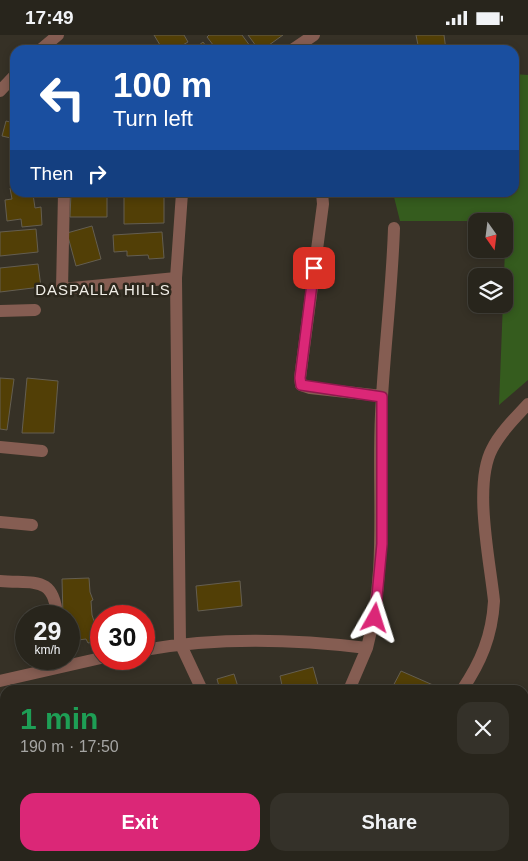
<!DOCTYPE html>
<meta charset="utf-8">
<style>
body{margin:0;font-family:Arial,sans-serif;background:#343129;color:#f1f3f6;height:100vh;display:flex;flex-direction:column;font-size:19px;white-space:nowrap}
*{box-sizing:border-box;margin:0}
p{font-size:16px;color:#a5a5a3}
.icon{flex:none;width:28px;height:28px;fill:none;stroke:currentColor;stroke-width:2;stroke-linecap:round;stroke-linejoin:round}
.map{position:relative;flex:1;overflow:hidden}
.drawer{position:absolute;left:0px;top:650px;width:529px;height:176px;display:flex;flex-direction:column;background:#28251c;border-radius:15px 15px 0 0;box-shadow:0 2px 8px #0003,0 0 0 1px #44423b}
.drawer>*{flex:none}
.guide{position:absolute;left:10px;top:10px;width:509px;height:152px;border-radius:15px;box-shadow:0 2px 8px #0003,0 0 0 1px #44423b;background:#1a4fa0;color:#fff;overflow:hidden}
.needle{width:32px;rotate:166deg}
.controls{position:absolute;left:468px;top:178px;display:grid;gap:10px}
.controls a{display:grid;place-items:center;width:45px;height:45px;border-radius:10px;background:#28251c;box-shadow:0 2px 8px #0003,0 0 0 1px #44423b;font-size:25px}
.speed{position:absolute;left:15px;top:570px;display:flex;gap:10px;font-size:25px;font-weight:700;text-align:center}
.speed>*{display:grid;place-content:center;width:65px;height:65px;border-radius:50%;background:#28251c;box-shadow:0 2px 8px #0003,0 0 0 1px #44423b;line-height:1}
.speed small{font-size:12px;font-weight:400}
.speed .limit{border:8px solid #d22;background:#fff;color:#111}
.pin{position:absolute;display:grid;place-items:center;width:42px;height:42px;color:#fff;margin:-21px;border-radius:10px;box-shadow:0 2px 8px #0006}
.me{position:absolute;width:55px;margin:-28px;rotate:6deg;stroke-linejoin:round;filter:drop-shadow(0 0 4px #0008)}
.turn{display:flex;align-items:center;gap:18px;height:105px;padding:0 20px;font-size:22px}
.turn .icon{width:65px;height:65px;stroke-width:2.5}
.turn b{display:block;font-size:35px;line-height:42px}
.then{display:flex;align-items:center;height:48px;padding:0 20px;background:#0003;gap:10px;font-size:19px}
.round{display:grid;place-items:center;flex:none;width:52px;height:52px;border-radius:15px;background:#343129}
.head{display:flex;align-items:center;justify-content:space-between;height:85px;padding:0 20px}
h1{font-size:30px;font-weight:800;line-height:38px;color:#1e9e55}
.primary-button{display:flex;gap:10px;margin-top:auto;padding:10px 20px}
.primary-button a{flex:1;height:58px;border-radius:15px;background:#db2777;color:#fff;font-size:20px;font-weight:800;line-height:58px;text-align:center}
.primary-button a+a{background:#343129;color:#f1f3f6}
.status{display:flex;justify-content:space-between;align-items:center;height:35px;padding:0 25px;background:#28251c;direction:ltr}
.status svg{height:14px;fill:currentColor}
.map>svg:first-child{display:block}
.green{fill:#355c1e}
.building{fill:#523f06;stroke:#645e51}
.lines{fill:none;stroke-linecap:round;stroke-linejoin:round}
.minor{stroke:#855d52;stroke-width:12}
.route-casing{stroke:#8e194d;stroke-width:12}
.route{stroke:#db2777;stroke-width:9}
.labels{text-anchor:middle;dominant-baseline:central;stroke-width:5;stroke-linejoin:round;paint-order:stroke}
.neighbourhood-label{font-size:15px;letter-spacing:1px;fill:#f2efe8;stroke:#2c271c}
</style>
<div class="status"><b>17:49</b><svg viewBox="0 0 49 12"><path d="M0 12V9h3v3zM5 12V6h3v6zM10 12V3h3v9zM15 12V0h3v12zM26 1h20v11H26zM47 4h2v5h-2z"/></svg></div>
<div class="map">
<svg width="528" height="826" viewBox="0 0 528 826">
<rect width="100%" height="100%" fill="#363126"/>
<path class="green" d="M514 39 528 40V345L499 370 506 189 504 186H400L393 158H514Z
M524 685H528V782L524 783Z
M405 821H442L441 826H404Z"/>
<path class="building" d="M154 0H184L188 7 174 15H163Z
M209 0H242L253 15H217L207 2Z
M248 0H283L262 15H259Z
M416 0H444L446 15H419Z
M203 7 209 15H193Z
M15 83V104L2 101 6 86 14 88Z
M15 152V158L33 159 35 173 41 172 42 190 22 192 21 184 7 186 5 165 12 164 10 153Z
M71 158H107V182H70Z
M124 162H164V188L124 189Z
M92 191 101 224 76 231 67 198Z
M36 194 38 217 0 221V197Z
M162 197 164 223 149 224 148 220 127 221V216L114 217 113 200Z
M38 229 41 252 0 257V233Z
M0 343 14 344 7 395 0 394Z
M27 343 58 346 54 398H22Z
M89 543 90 557 93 565 91 566 92 580 98 598 97 606 88 608 86 604 78 605V607L69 609V581H63L62 544Z
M240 546 242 571 198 576 196 551Z
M313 632 318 650 297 655H283L280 641Z
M401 636 433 650 430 655 392 653Z
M234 639 239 655H220L217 644Z
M524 797 528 800V826H478L477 821H524Z"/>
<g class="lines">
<path class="minor" d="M40 15 58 0
M292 15 314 0
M0 56 15 40
M64 158 62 254 176 243
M182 158 176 243 180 608 202 655
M322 158 323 169 300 343 301 350 310 353 382 361
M0 276 35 275
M0 412 42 416
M0 487 32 490
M0 546C34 549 54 540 57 581
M367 613C388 533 377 460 381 379 384 317 392 255 394 193
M144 615C217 602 294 604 367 613L349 655
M0 646 101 623
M462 655C481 627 492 601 494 566 490 526 473 450 492 414 500 398 515 383 528 369
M524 792H528
M314 821 316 826
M373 826 375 821
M444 826 449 821
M460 826 462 821"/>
</g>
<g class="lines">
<g class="route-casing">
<path id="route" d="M314 233 300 343 301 350 382 362V509L375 583"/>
</g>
<use href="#route" class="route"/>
</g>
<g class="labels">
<g class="neighbourhood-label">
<text x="103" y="254">DASPALLA HILLS</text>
</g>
</g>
</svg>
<div class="controls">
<a><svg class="needle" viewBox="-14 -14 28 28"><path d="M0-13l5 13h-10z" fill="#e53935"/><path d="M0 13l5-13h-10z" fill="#a5a5a3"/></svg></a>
<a><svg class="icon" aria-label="layers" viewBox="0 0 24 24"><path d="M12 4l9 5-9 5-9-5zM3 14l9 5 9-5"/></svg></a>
</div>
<div class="speed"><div>29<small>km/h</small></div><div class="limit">30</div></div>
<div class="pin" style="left:314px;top:233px;background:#d93025"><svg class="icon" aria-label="arrive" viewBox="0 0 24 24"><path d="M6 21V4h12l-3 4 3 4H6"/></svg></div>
<svg class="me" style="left:375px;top:583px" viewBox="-20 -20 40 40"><path d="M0-17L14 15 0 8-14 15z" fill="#db2777" stroke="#fff" stroke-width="4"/></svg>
<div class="guide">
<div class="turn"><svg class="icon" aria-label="left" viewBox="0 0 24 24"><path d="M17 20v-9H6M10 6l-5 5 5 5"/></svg><div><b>100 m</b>Turn left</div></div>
<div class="then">Then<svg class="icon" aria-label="right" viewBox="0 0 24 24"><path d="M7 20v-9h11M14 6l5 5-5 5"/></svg></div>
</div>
<section class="drawer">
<div class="head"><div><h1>1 min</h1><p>190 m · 17:50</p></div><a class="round"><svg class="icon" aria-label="close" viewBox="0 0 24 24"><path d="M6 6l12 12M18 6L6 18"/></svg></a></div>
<div class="primary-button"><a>Exit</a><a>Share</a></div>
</section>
</div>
